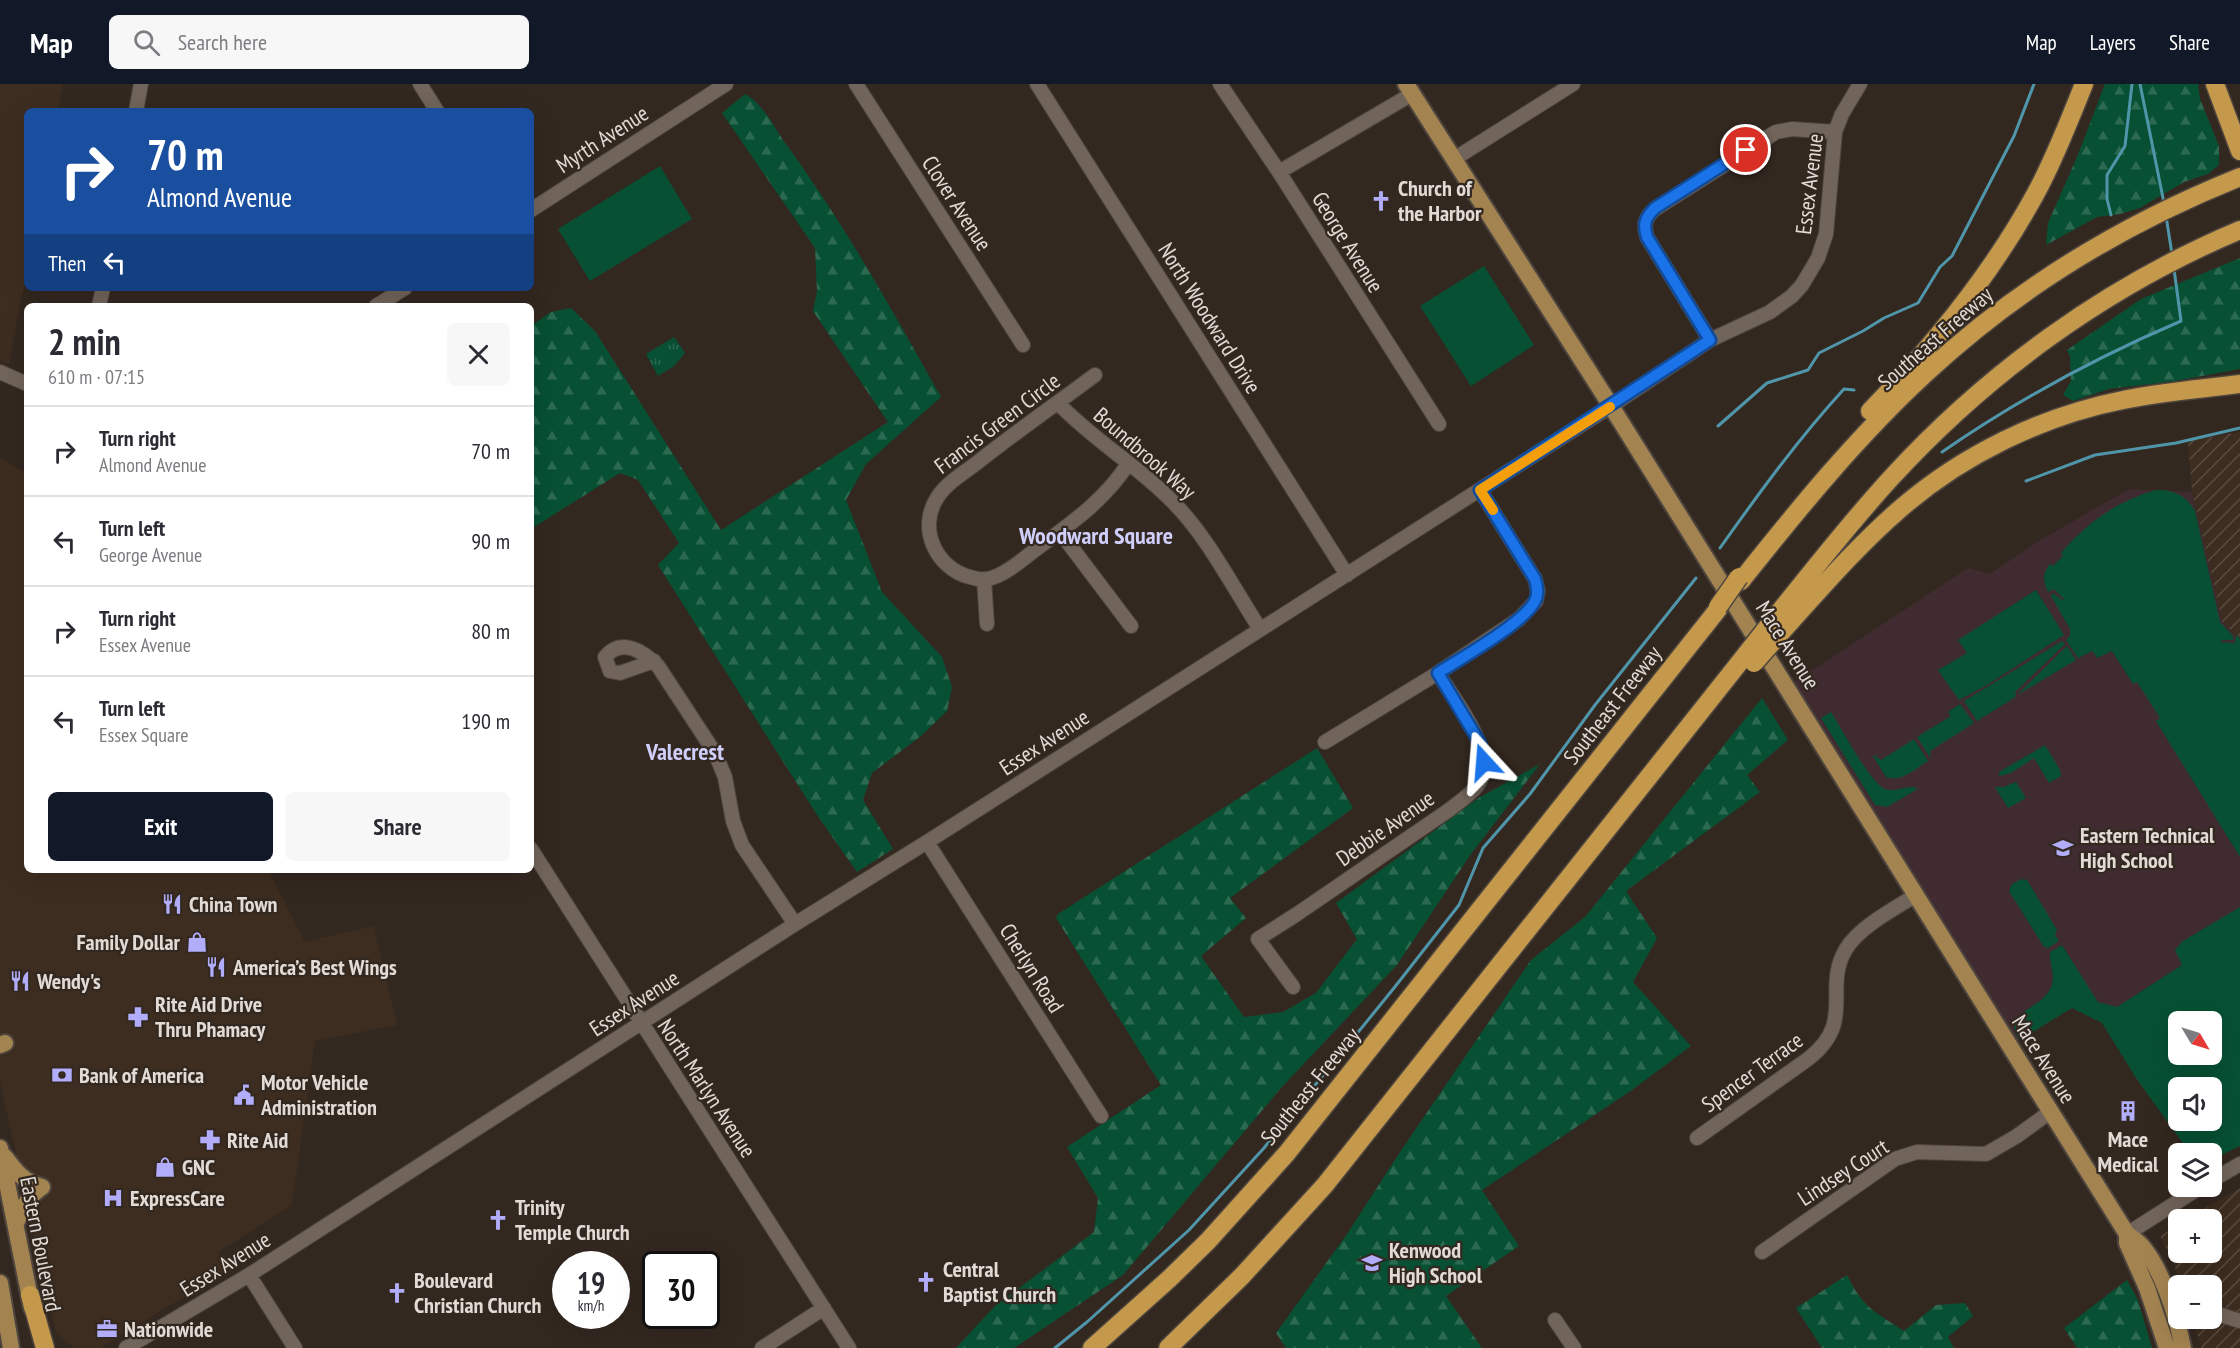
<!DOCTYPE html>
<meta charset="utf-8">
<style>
body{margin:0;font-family:"PT Sans Narrow",sans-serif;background:#f7f7f7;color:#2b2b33;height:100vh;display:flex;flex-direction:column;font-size:22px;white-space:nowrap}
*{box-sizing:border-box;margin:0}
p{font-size:20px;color:#7c7c81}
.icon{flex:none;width:33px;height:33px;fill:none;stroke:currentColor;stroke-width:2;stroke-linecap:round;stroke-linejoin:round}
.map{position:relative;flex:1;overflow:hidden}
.panel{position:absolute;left:24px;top:219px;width:510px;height:570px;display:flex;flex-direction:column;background:#fff;border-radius:9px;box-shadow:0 6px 24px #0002}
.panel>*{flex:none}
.hud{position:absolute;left:24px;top:24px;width:510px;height:183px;border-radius:9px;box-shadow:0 6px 24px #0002;background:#1a4fa0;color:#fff;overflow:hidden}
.needle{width:39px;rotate:128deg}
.buttons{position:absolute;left:2168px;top:927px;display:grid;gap:12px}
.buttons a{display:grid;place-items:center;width:54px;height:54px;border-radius:9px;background:#fff;box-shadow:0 6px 24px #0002;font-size:30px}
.speed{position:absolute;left:552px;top:1167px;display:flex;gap:12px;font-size:30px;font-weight:700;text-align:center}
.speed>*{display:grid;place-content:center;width:78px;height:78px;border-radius:50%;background:#fff;box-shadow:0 6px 24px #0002;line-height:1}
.speed small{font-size:15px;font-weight:400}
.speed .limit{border:3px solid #111;border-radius:9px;background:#fff;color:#111}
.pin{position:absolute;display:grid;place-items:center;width:51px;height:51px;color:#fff;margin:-26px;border:3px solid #fff;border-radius:50%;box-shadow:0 2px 6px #0007}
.me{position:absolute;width:66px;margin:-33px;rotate:341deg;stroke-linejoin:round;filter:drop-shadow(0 0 4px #0008)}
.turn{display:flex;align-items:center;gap:21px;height:126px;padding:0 24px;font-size:27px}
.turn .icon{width:78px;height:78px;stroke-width:2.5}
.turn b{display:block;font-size:42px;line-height:51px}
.then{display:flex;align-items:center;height:57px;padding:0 24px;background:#0003;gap:12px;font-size:22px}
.round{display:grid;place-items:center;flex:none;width:63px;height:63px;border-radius:9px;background:#f7f7f7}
.overview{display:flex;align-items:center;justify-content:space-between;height:102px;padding:0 24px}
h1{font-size:36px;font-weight:700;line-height:45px}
.primary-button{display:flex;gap:12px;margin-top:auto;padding:12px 24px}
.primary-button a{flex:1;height:69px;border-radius:9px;background:#111827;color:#fff;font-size:24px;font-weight:700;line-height:69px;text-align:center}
.primary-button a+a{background:#f7f7f7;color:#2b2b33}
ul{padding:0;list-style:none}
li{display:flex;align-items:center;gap:18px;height:90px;padding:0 24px;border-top:2px solid #e1e1e2}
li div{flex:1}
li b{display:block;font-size:22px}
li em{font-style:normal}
header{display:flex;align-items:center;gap:36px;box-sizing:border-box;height:84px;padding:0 30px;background:#111827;color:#fff}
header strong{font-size:28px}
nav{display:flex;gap:33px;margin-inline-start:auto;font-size:21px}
.search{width:420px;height:54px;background:#f7f7f7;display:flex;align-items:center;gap:15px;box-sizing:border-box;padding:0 21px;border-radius:9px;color:#7c7c81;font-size:22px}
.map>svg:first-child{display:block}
.built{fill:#3d2d20}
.industrial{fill:url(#industrial-furrows)}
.education{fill:#3f2b30;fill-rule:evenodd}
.grass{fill:#075033;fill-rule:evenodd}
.forest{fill:url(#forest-firs)}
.park{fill:url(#park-tufts)}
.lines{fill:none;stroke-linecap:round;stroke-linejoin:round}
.stream{stroke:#5096ab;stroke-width:3}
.minor-casing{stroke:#4e453e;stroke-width:16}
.major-casing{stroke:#4e453e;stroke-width:20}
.highway-casing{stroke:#4e453e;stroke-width:21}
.minor{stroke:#71645a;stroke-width:14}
.major{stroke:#a38451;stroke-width:16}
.highway{stroke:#c5994b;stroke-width:18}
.highway-bridge-casing{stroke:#4e453e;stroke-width:21;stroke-linecap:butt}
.highway-bridge{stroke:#c5994b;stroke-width:18}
.route-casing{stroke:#114b97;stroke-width:15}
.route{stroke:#1a73e8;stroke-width:10}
.slow{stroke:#f59e0b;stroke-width:10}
.labels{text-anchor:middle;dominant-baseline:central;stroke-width:4.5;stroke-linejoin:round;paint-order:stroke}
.street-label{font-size:22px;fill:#e2dbd5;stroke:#332820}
.poi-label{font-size:22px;font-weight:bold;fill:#e2dbd5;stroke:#332820;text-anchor:start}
.neighbourhood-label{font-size:24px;font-weight:bold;fill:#d0cffb;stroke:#332820}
</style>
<header>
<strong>Map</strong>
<div class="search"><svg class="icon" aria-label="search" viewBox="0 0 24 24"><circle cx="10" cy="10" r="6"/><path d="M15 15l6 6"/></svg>Search here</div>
<nav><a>Map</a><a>Layers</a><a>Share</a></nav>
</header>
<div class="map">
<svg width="2240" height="1264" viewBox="0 0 2240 1264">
<defs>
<pattern id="industrial-furrows" width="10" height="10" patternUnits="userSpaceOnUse" patternTransform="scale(1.5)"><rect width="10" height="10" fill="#3d2d20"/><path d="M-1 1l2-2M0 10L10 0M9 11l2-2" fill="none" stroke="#594b40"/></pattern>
<pattern id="forest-firs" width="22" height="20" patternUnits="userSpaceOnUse" patternTransform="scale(1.5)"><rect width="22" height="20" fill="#075033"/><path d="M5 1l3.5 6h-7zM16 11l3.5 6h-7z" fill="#2b6950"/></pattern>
<pattern id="park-tufts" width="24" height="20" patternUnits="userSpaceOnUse" patternTransform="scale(1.5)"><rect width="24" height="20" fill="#075033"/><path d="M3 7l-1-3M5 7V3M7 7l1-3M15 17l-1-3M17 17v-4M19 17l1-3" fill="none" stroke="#2b6950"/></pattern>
</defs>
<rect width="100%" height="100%" fill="#332820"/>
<path class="built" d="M0 0H63L58 27H27V185L9 280 0 276Z
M0 375 27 389V786H268L305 858 374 842 397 941 315 957 292 1121 217 1169 230 1185 100 1264H75L56 1249 0 998Z"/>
<path class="industrial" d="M2240 348V557L2222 537 2192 408 2188 357Z
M2240 1104V1264H2201L2193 1235 2211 1234V1202L2183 1201 2160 1152 2178 1141V1168H2211V1136L2187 1135Z"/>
<path class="education" d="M2129 405 2192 408 2222 537 2240 557V1062L2211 1076V1070L2190 1069 2136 994 2102 939 2072 924 2010 962 1787 603 1968 484 1990 490 2037 458ZM2178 938H2211V970H2178ZM2178 1004H2211V1036H2178Z"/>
<path class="grass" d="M660 82 692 135 590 197 558 145Z
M1484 182 1534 261 1471 302 1420 222Z
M2156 406C2173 405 2187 412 2195 427L2220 538 2233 552V556H2222L2221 558 2235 559 2236 551 2240 554V773L2156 637 2160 634 2137 598 2133 600 2112 567 2097 574 2092 567 2078 574 2066 556 2070 551V545L2051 512 2053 509 2062 516 2064 515 2054 505 2048 508C2043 498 2042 489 2050 480L2053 482 2063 472 2061 469C2088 438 2115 418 2156 406Z
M2036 506 2064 551 1987 601 1959 616 1938 586 1967 569 1958 556Z
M2062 557 2065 560 2015 608 2016 612 2014 614 1977 637 1964 617Z
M2067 562 2076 576 2019 610V609Z
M1960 620 1974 639 1930 667 1931 675 1917 653 1951 632 1948 628Z
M1831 628C1841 643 1870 699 1885 705 1897 709 1907 700 1917 704L1916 706 1887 723 1875 721 1821 634Z
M1914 655 1928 677C1915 685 1901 699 1886 693L1873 672 1874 671 1881 676Z
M2045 661 2060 686 2061 692 2049 699 2034 674 2011 689 1999 692V688Z
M2016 698 2026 714 2008 724 1995 703H2004Z
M2022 795 2027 796 2057 846 2055 851 2059 857 2048 864 2044 863 2009 807 2012 800Z
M2240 823V1062L2211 1076V1070L2190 1069 2136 994 2102 939 2072 924 2020 956C1999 929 2040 926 2050 905 2057 892 2049 881 2050 868L2062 861 2098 918 2117 923 2182 881 2175 866 2183 857ZM2178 938H2211V970H2178ZM2178 1004H2211V1036H2178Z"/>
<path class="forest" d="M2105 0H2198L2200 15 2219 62V81L2208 90 2184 98 2140 124 2120 130 2097 133 2046 161 2048 139 2077 73Z
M745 10C761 18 773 41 783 56 844 139 891 224 941 313L866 380 846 416 882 508 942 573 952 603 947 627 921 652 872 689 863 716 893 765 857 788 817 731 658 481 679 459 638 396 620 389 531 445V242L551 228 571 224 595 247 721 446 888 338 813 227 817 207 815 164 722 29Z
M2240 174V285L2175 297 2109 305 2073 317 2063 311 2071 297 2070 272 2067 266 2141 215Z
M1762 614 1788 656 1747 691 1760 708 1626 807 1657 854 1633 898 1691 962 1632 1006 1482 1106 1519 1162 1446 1212 1482 1264H1286L1276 1249 1347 1150 1402 1065 1531 876 1585 833Z
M1317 664 1353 724 1230 814 1246 834 1201 872 1244 933 1283 928 1316 909 1357 855 1336 819 1480 713 1540 680 1471 770 1397 881 1281 1004 1123 1191 1014 1264H956L995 1222 1094 1148 1098 1114 1067 1063 1161 1001 1056 834 1058 830Z
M1847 1191C1863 1224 1874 1227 1904 1247L1936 1221 1965 1219 1973 1232 1948 1253 1954 1264H1822L1796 1224Z
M2127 1196 2138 1216 2152 1264H2077L2064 1244Z"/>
<path class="park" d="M674 253 685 269 674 282 658 292 646 270Z"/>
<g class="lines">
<path class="stream" d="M2140 0 2164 119
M2111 131 2107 115V91L2125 62 2132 0
M2166 132 2172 170
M1718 342 1767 299 1808 286 1819 269 1863 247 1884 234 1918 219 1940 183 1952 172 2014 52 2034 0
M1942 368C2017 316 2097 273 2181 237L2174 185
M2026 397 2095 371 2176 359 2240 344
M1720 464C1759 409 1799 354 1844 305L1854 306
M1055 1264 1087 1238 1189 1146 1264 1064 1394 904 1459 821 1483 764 1530 710 1595 621 1696 494"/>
<g class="minor-casing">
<path id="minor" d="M420 0 437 27
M856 0 1023 261
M1037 0 1347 491
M1220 0 1279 88 1439 340
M136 27 141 0
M1454 75 1573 0
M1279 88 1412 10
M531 126 726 0
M99 222 103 204
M376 222 405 204
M1710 256 1647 153C1643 140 1645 134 1655 125L1776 48 1792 45 1835 48
M0 288 27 300
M1095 291C1056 320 1016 348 978 378 964 389 946 399 937 414 917 445 937 485 970 493 976 495 982 496 988 495 1005 491 1022 476 1035 466 1070 440 1104 417 1128 380
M1058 319C1093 356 1137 381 1172 417 1208 453 1232 502 1260 545
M1060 448 1131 542
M984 495 987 540
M654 577 620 589 610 587 605 573C621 553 643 567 658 582L715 669 725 693 733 737 742 761 795 840
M1325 658 1438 589 1519 535 1536 517 1538 507 1535 495 1480 406
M927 758 1101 1032
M531 765 849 1264
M1293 903 1258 855 1297 830 1449 726C1458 719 1470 711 1477 702 1500 670 1454 616 1438 589
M1697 1054 1808 975C1857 937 1822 905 1846 865 1859 843 1894 825 1916 811
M2211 1097 2240 1080
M2127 1150 2202 1102
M1762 1168 1895 1075 1917 1068 1986 1070 2017 1052 2050 1028
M249 1191 295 1264
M2211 1228 2240 1237
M1555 1236 1574 1264
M126 1264 249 1191 795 840 927 758 1611 322 1710 256 1770 228 1792 212 1802 201 1818 174 1826 150 1835 48 1842 30 1860 0
M762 1264 824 1224"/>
</g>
<g class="major-casing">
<path id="major" d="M1406 0 1611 322 2127 1150C2131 1153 2138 1157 2142 1162 2162 1185 2177 1233 2183 1264
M0 961 5 959
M0 1064 32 1224
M5 1073C16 1088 24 1098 42 1103
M16 1139C23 1124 28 1112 42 1103
M2127 1150V1159L2147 1204 2167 1264
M0 1199 11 1264"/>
</g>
<g class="highway-casing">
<path id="highway" d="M2215 0 2240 67
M1870 327C1934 261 1992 190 2036 109 2055 74 2069 37 2084 0
M1741 497C1799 424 1857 353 1925 290 2016 205 2125 139 2240 93
M1769 541C1809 491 1848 441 1891 394 1988 288 2107 202 2240 146
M1777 553C1816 510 1855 464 1900 425 1962 371 2042 332 2123 316 2161 308 2201 305 2240 300
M30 1211 45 1264
M1092 1264 1169 1195 1208 1157 1287 1069 1719 524
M1168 1264 1242 1192 1325 1101 1747 569"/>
</g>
<use href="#minor" class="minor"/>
<use href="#major" class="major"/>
<use href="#highway" class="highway"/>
<g class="highway-bridge-casing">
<path id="highway-bridge" d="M1718 523 1739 493
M1747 569 1769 541
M1754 579 1777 553"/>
</g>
<use href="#highway-bridge" class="highway-bridge"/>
</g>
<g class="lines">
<g class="route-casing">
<path id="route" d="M1484 678 1480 659 1438 589C1461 574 1524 539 1535 517 1539 510 1537 502 1535 495L1480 406 1710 256 1647 153C1643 140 1645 134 1655 124L1746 66"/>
</g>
<use href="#route" class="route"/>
<path class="slow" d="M1493 426 1480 406 1610 323"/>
</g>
<defs>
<g id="church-bare" transform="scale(1.62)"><path d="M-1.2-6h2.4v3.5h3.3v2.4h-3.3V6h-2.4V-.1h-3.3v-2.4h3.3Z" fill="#b1adfa" stroke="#332820" stroke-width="2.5" paint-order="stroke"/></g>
<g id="school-bare" transform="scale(1.62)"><path d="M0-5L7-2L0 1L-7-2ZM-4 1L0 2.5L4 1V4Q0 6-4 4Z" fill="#b1adfa" stroke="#332820" stroke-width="2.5" paint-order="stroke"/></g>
<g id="restaurant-bare" transform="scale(1.62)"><path d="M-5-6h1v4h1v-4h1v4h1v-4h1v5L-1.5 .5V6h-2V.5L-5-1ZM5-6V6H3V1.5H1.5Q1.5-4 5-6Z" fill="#b1adfa" stroke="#332820" stroke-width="2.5" paint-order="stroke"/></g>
<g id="shop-bare" transform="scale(1.62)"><path d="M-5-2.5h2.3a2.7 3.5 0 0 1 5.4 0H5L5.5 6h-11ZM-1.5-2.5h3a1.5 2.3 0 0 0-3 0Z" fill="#b1adfa" stroke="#332820" stroke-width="2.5" paint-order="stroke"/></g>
<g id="pharmacy-bare" transform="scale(1.62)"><path d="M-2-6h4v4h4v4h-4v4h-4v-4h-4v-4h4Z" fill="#b1adfa" stroke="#332820" stroke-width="2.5" paint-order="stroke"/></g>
<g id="bank-bare" transform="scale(1.62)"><path d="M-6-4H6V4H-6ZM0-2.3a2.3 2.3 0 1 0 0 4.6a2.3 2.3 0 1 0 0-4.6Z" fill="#b1adfa" stroke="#332820" stroke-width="2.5" paint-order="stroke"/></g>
<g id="civic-bare" transform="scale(1.62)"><path d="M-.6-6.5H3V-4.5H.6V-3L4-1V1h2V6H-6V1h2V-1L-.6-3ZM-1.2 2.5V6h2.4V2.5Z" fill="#b1adfa" stroke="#332820" stroke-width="2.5" paint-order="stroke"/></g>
<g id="building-bare" transform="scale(1.62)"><path d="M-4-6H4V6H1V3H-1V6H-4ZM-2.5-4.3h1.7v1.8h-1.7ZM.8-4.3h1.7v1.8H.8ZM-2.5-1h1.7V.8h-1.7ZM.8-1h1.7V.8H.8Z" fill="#b1adfa" stroke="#332820" stroke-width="2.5" paint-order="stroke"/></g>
<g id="hospital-bare" transform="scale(1.62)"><path d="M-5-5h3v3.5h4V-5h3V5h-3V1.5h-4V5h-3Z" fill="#b1adfa" stroke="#332820" stroke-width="2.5" paint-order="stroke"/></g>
<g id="office-bare" transform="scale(1.62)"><path d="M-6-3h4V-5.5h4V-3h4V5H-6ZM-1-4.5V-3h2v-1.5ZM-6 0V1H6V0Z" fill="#b1adfa" stroke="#332820" stroke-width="2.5" paint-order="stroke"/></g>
</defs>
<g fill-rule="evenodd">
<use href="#church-bare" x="1381" y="117"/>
<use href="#school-bare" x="2063" y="764"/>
<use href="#restaurant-bare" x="172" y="820"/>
<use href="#shop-bare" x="197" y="858"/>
<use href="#restaurant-bare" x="216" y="883"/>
<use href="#restaurant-bare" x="20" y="897"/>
<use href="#pharmacy-bare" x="138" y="933"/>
<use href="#bank-bare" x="62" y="991"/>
<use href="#civic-bare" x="244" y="1011"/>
<use href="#building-bare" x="2128" y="1027"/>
<use href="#pharmacy-bare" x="210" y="1056"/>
<use href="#shop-bare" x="165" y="1083"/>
<use href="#hospital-bare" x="113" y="1114"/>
<use href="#church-bare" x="498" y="1136"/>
<use href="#school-bare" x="1372" y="1179"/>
<use href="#church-bare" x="926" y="1198"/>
<use href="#church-bare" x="397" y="1209"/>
<use href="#office-bare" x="107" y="1245"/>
</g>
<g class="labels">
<g class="street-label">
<text transform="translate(602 55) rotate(-33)">Myrth Avenue</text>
<text transform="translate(1809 100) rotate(-83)">Essex Avenue</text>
<text transform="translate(957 119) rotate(57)">Clover Avenue</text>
<text transform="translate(1348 158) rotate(58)">George Avenue</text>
<text transform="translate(1210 234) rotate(58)">North Woodward Drive</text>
<text transform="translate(1935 254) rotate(-41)">Southeast Freeway</text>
<text transform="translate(997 339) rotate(-37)">Francis Green Circle</text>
<text transform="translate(1145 369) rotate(41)">Boundbrook Way</text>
<text transform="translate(1788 561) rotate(58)">Mace Avenue</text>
<text transform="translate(1612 621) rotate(-52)">Southeast Freeway</text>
<text transform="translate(1044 658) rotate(-33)">Essex Avenue</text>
<text transform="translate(1385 744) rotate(-35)">Debbie Avenue</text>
<text transform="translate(1032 884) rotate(58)">Cherlyn Road</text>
<text transform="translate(634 919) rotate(-33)">Essex Avenue</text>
<text transform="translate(2044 975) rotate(58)">Mace Avenue</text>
<text transform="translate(1752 988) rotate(-36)">Spencer Terrace</text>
<text transform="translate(1310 1002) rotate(-51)">Southeast Freeway</text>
<text transform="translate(707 1004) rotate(57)">North Marlyn Avenue</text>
<text transform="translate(1843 1088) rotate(-33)">Lindsey Court</text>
<text transform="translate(41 1160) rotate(79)">Eastern Boulevard</text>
<text transform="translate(225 1180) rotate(-32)">Essex Avenue</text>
</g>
<g class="poi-label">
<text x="1398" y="104">Church of<tspan x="1398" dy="25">the Harbor</tspan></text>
<text x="2080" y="751">Eastern Technical<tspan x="2080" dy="25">High School</tspan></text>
<text x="189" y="820">China Town</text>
<text x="180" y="858" text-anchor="end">Family Dollar</text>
<text x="233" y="883">America’s Best Wings</text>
<text x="37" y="897">Wendy's</text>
<text x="155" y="920">Rite Aid Drive<tspan x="155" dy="25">Thru Phamacy</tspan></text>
<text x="79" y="991">Bank of America</text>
<text x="261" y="998">Motor Vehicle<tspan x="261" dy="25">Administration</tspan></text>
<text x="2128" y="1055" text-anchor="middle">Mace<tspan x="2128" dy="25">Medical</tspan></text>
<text x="227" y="1056">Rite Aid</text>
<text x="182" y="1083">GNC</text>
<text x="130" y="1114">ExpressCare</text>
<text x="515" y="1123">Trinity<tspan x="515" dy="25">Temple Church</tspan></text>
<text x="1389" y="1166">Kenwood<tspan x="1389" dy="25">High School</tspan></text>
<text x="943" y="1185">Central<tspan x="943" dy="25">Baptist Church</tspan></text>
<text x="414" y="1196">Boulevard<tspan x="414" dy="25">Christian Church</tspan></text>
<text x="124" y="1245">Nationwide</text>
</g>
<g class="neighbourhood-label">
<text x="1096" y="451">Woodward Square</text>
<text x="685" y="667">Valecrest</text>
</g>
</g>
</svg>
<div class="buttons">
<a><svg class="needle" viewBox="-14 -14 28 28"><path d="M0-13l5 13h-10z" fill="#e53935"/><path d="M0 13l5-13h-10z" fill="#7c7c81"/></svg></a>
<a><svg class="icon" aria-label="sound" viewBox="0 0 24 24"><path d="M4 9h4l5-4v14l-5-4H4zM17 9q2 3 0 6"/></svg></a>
<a><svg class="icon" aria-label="layers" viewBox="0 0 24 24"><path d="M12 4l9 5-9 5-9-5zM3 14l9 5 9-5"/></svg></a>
<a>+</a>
<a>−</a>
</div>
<div class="speed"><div>19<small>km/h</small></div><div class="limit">30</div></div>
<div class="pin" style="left:1746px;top:66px;background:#d93025"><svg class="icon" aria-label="arrive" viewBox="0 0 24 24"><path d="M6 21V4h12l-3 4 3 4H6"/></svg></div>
<svg class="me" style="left:1484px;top:678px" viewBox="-20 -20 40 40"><path d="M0-17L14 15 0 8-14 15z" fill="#1a73e8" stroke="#fff" stroke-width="4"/></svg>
<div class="hud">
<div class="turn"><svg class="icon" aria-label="right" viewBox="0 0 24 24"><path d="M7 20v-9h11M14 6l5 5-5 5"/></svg><div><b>70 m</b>Almond Avenue</div></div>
<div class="then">Then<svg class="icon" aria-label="left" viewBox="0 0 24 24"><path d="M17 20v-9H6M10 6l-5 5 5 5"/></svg></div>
</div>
<section class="panel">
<div class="overview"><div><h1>2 min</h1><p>610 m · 07:15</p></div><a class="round"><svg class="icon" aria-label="close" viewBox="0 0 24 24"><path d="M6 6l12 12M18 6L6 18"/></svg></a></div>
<ul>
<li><svg class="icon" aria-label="right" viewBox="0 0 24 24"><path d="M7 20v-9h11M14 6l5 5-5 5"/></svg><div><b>Turn right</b><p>Almond Avenue</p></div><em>70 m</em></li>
<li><svg class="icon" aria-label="left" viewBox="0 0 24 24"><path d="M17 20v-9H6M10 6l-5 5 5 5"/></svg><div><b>Turn left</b><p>George Avenue</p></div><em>90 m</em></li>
<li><svg class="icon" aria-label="right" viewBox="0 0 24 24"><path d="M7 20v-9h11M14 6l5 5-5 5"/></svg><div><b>Turn right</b><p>Essex Avenue</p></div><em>80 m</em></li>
<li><svg class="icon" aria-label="left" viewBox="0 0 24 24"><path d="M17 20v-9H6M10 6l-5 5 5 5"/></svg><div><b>Turn left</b><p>Essex Square</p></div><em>190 m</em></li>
</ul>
<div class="primary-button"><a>Exit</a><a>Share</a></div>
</section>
</div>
